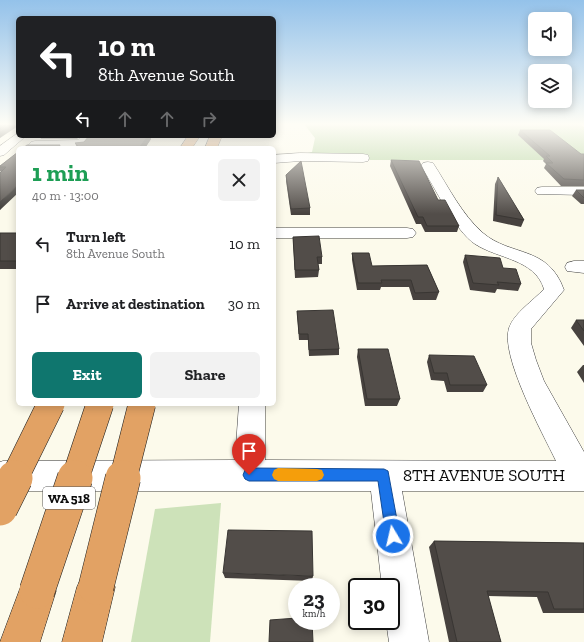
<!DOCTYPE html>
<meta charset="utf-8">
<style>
body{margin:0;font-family:"Zilla Slab",serif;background:#f2f2f2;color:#202124;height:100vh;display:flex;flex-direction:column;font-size:15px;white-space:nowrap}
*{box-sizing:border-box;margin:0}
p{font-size:13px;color:#757577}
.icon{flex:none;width:22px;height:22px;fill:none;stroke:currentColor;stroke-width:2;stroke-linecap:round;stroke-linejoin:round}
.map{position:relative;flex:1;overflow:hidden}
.side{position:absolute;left:16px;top:146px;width:260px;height:260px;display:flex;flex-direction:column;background:#fff;border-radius:6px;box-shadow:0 2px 10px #0003}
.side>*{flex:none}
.hud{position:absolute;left:16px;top:16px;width:260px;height:122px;border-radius:6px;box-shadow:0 2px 10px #0003;background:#202124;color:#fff;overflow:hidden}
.buttons{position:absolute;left:528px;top:12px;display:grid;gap:8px}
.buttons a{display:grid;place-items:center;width:44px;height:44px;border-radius:6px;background:#fff;box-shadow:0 2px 10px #0003;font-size:20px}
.speed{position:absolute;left:288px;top:578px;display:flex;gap:8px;font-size:20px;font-weight:700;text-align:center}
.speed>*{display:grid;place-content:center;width:52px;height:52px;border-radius:50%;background:#fff;box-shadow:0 2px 10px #0003;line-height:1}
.speed small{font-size:10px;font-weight:400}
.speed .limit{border:2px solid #111;border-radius:6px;background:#fff;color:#111}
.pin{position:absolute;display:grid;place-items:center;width:34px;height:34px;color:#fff;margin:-41px -17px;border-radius:50% 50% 50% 0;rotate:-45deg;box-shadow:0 0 4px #0007}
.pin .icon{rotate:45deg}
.me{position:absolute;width:44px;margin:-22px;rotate:351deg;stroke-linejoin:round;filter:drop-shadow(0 0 3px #0008)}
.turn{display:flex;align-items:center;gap:14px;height:84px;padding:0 16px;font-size:18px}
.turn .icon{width:52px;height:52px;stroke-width:2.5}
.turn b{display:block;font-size:28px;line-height:34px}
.lanes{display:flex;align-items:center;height:38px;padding:0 16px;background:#0003;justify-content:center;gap:20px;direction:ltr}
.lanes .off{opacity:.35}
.round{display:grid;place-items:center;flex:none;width:42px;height:42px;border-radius:6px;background:#f2f2f2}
.headline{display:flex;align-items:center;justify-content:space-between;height:68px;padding:0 16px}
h1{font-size:24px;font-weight:700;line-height:30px;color:#1e9e55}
.action{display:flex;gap:8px;margin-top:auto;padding:8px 16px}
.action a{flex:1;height:46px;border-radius:6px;background:#0f766e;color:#fff;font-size:16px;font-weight:700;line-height:46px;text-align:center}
.action a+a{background:#f2f2f2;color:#202124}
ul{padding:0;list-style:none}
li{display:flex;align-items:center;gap:12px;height:60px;padding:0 16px}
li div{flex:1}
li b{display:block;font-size:15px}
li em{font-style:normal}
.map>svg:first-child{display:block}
.green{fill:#cde2b9}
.forest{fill:#b1d19b}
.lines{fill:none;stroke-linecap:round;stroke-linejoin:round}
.minor-casing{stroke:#3e3e3e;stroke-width:1}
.highway-casing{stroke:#1c1c1c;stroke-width:1}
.minor{fill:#fff;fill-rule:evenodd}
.highway{fill:#e2a264;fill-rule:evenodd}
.highway-bridge-far1-casing{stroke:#1c1c1c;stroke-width:28;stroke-linecap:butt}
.highway-bridge-casing{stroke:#1c1c1c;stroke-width:36;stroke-linecap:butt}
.highway-bridge-far1{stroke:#e2a264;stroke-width:27}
.highway-bridge{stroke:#e2a264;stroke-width:35}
.wall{fill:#47423f}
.shaded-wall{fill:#393633}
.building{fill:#524d49;stroke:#393633}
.route{fill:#1a73e8;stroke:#114b97}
.slow{fill:#f59e0b}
.labels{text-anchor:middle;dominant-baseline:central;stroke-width:4;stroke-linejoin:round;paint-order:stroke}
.shield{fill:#fff;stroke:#545454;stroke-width:1}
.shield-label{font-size:13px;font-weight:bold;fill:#0b0b0b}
.near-street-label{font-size:17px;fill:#0b0b0b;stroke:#fff}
</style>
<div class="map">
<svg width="584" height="642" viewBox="0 0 584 642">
<rect width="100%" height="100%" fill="#fcfaeb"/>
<path class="green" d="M221 503 210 642H131L155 509Z"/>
<path class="forest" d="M304 124H579L584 127V160H296L295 156 312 152 315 138Z"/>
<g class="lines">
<g class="minor-casing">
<path id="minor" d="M18 133V136H26L4 155 0 156V146Z
M82 136H94L85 147 81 148H26L31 142 35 141 78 140Z
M300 153 363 154 368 155 369 158 368 161 363 162 300 161 274 163V155Z
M428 162 433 163C448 186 462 215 483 233 511 257 548 245 564 290L531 329V343L536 360 544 381 584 452V491H402L429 642H389L386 621H391V587H382L371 491H3L0 490V462L3 461 235 460 239 404H265V460L556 461C543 434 500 356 509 328 514 313 533 301 544 289 535 259 498 259 475 244 455 231 435 187 421 166L423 163Z
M542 187H584V195L537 194 535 191 537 188Z
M274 228H407L413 229 416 233 413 237 407 238H274Z
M574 261H584V273L567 271 565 267 567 263Z"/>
</g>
<g class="highway-casing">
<path id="highway" d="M188 136H200L192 148H180Z
M210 136H222L217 148H205Z
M96 568 109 574 115 587 102 642H62L77 587 83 574Z
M37 572 50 578 56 591 40 642H0L24 578Z"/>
</g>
<use href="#minor" class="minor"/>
<use href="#highway" class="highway"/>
<g class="highway-bridge-far1-casing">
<path id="highway-bridge-far1" d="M14 479 51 404
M75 479 100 404
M123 479 142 404"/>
</g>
<g class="highway-bridge-casing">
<path id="highway-bridge" d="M0 508 15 478
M96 587 123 478
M37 591 75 478"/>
</g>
<use href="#highway-bridge-far1" class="highway-bridge-far1"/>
<use href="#highway-bridge" class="highway-bridge"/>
</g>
<path class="wall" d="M520 130 581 154H584V186H561L544 168 546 164 543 161 544 159 518 135Z
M40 136H80L77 139H41Z
M89 136H151V139L145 148H77L75 143 84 142Z
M18 152 0 210 1 172 0 171V166Z
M391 160 438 200 459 226 457 232H425L421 224H416L390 166Z
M286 175 310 208V215H291L286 181Z
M498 177 524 220 521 227 493 221 495 184Z
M576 190H584V204H581L572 196Z
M0 233H18V269H0Z
M293 237 322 257V264H318L319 270 318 277 295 278Z
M352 253 372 266 427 265 439 292 436 300H413L409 287H381L380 290H357L352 260Z
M465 255 503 268 521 284 518 291 497 289 495 293 470 290 463 262Z
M297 311 339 349V355L309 356 308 340H299Z
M576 320H584V346L571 328Z
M358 349 400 399 397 406H365L357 357Z
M429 355 487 385 483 392H447L444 381 431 380 427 362Z
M583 365H584V383L577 372Z
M434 541 584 543V613H543L537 597 488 596 501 642H449L429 547Z
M223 573 313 576 312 581 225 578Z"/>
<path class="shaded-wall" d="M13 124H18V126L0 138V132Z
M148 136H151V139L145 148H139Z
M60 145 62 148H57Z
M18 185V193L0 210V202Z"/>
<path class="building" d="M0 124H13L0 132Z
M520 130H550L581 154H584V180L564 179 546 163H553L546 156H550Z
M89 136H148L139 148H78L79 147 75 143 84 142Z
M27 145H60L57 148H23Z
M18 152V185L0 202V173L6 167H0V166Z
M391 160 419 161 438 200H445L459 226H427L423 217H418Z
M301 161 310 208 291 209 286 175Z
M498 177 524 220 496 215Z
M576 190H584V198Z
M0 233H18V261H0Z
M319 236 322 257H317L319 270H295L293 237Z
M352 253H369L372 266 427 265 439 292 415 293 411 280H381L382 283H358Z
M465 255 500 258 503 268 516 269 521 284 497 282 499 285 473 283Z
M333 310 339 349 309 350 308 334H299L297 311Z
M576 320H584V331Z
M358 349H388L400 399H367Z
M429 355 474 356 487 385H450L447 373H434Z
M228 530 312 531 313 576 223 573Z
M434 541 584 543V609H554L548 592 487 591 501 642H457Z
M297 618V621H312L313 642H269L270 620Z"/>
<linearGradient id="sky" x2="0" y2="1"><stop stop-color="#94c2ea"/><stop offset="0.58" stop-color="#fefdf6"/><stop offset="1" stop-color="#fefdf6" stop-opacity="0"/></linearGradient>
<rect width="584" height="214" fill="url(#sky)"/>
<path class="route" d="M249 468 384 469 388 471 400 536 398 541 393 543 388 541 386 536 378 481H249L245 479 243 475 245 470Z"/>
<path class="slow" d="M278 468 317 469 322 470 324 475 322 479 317 481H278L274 479 272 475 274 470Z"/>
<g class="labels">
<rect class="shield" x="43" y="487" width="52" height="22" rx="3"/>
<g class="shield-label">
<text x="69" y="498">WA 518</text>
</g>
<g class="near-street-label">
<text x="484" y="475">8TH AVENUE SOUTH</text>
</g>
</g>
</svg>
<div class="buttons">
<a><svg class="icon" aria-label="sound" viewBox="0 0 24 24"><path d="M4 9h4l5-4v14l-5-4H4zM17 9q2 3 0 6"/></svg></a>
<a><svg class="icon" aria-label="layers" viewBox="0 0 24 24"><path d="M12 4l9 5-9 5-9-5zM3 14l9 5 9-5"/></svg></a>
</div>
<div class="speed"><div>23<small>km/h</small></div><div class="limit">30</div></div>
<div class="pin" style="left:249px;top:475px;background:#d93025"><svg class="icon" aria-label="arrive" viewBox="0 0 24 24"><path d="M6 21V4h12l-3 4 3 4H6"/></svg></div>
<svg class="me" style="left:393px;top:536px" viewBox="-20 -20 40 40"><circle r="17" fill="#1a73e8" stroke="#fff" stroke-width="3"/><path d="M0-11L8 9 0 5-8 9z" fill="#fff"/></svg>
<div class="hud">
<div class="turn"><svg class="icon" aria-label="left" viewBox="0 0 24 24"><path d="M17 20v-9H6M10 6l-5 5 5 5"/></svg><div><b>10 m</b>8th Avenue South</div></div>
<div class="lanes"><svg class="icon" aria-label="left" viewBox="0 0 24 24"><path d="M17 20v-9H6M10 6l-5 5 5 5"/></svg><svg class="icon off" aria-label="ahead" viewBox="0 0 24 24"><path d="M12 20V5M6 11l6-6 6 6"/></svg><svg class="icon off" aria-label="ahead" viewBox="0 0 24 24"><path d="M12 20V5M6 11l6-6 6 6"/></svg><svg class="icon off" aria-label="right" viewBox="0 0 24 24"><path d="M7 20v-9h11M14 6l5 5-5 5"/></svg></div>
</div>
<section class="side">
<div class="headline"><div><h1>1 min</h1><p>40 m · 13:00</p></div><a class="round"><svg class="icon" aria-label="close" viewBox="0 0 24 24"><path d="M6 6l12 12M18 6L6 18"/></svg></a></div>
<ul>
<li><svg class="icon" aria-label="left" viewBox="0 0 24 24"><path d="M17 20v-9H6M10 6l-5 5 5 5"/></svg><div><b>Turn left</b><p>8th Avenue South</p></div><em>10 m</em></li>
<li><svg class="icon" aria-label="arrive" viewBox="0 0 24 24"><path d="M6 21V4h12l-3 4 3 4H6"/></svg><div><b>Arrive at destination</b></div><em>30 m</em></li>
</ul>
<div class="action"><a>Exit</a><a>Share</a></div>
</section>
</div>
